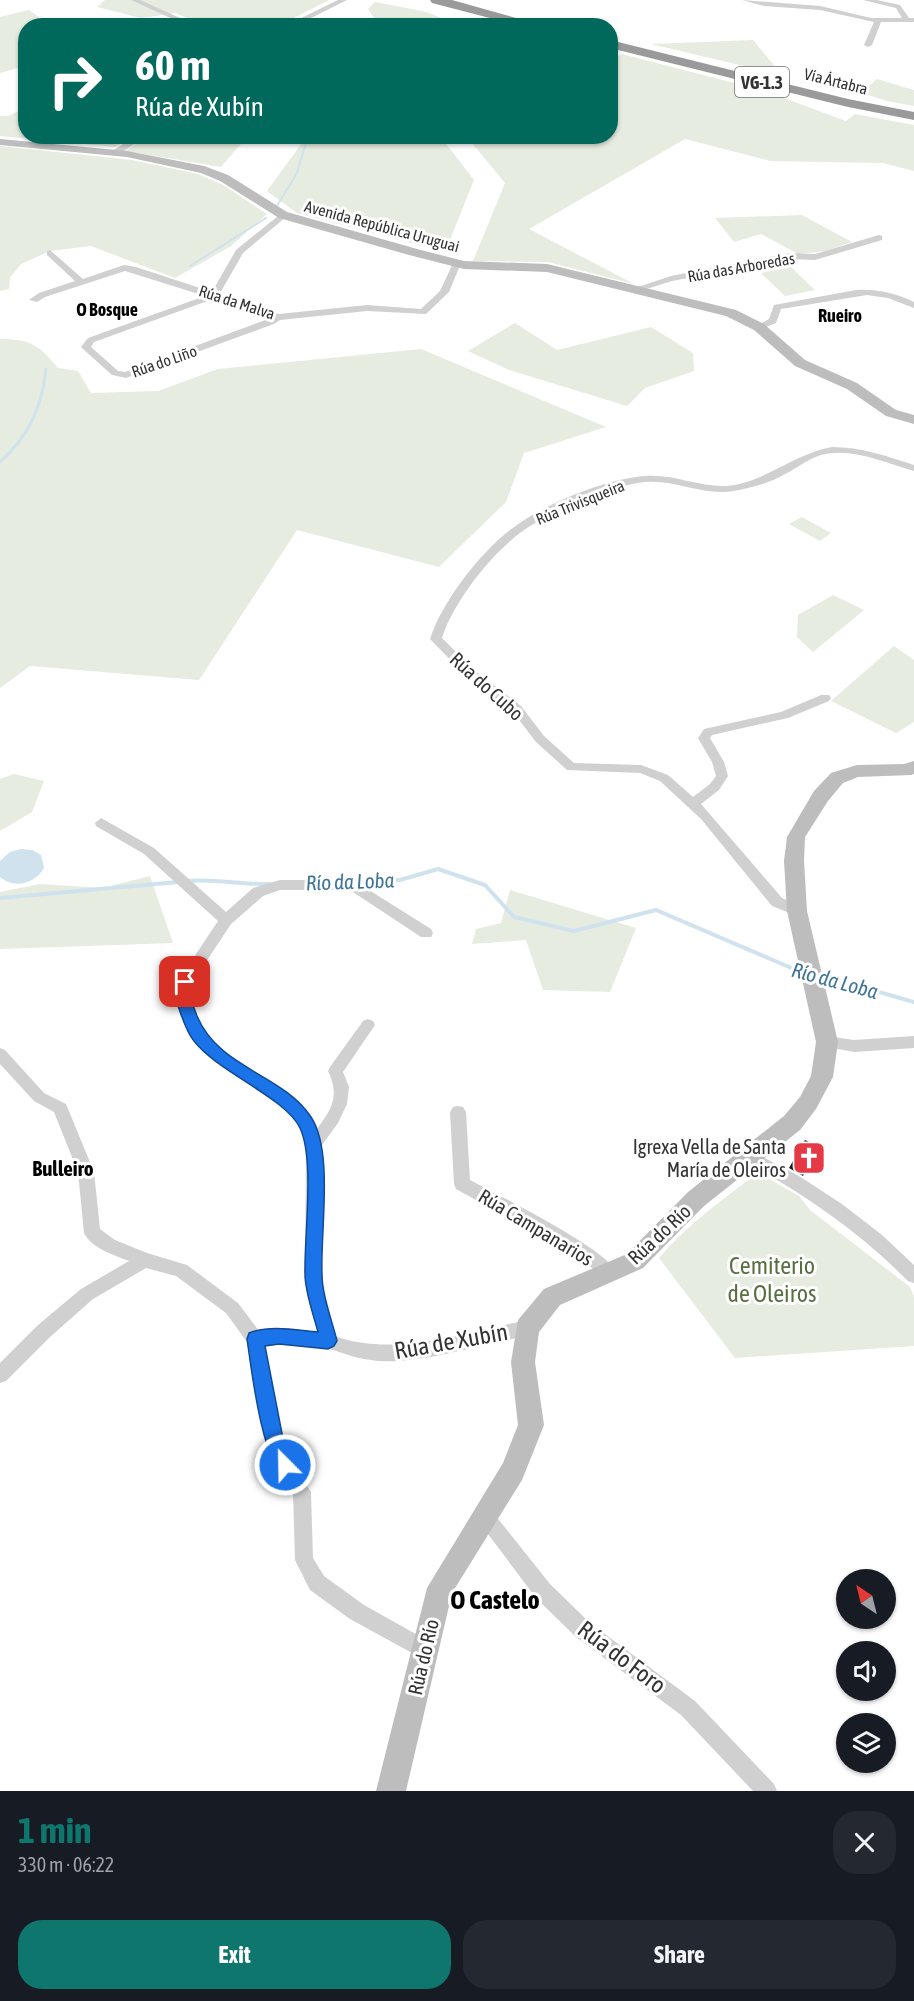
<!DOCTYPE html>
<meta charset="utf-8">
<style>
body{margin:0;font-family:"Asap Condensed",sans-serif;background:#242831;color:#f1f3f6;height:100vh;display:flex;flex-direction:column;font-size:22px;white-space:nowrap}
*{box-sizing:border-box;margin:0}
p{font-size:20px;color:#9ea1a6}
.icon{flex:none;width:33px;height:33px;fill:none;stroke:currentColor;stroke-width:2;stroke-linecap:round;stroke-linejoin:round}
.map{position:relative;height:1791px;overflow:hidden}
.sheet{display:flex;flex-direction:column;background:#171b24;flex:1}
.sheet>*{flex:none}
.top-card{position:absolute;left:18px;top:18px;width:600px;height:126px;border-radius:24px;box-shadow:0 2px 4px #0004;background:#00695c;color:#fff;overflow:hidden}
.needle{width:39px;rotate:325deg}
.tools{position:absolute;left:836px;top:1569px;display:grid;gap:12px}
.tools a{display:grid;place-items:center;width:60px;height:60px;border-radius:50%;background:#171b24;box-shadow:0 2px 4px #0004;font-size:30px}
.pin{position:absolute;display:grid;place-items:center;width:51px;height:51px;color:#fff;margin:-26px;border-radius:12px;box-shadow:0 3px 9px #0006}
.me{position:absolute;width:66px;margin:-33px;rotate:337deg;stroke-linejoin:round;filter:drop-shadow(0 0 4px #0008)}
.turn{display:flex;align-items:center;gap:21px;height:126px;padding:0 18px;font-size:27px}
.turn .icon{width:78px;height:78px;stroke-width:2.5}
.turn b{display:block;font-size:42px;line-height:51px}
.round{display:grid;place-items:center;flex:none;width:63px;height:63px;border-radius:24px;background:#242831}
.overview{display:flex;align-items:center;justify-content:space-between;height:102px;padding:0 18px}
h1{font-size:36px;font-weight:700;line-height:45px;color:#0f766e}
.button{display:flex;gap:12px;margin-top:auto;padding:12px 18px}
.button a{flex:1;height:69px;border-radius:24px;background:#0f766e;color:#fff;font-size:24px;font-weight:700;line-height:69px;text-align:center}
.button a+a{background:#242831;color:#f1f3f6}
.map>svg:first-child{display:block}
.green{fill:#e6ecdf}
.water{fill:#cfe2ee}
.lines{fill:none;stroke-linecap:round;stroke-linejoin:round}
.stream-far2{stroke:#cfe2ee;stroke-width:2}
.stream-far1{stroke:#cfe2ee;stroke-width:3}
.stream{stroke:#cfe2ee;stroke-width:4}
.building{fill:#1a1a1a}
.street{fill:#d0d0d0;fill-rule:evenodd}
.secondary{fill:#bdbdbd;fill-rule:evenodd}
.highway{fill:#9a9a9a;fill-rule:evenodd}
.route{fill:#1a73e8;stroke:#114b97;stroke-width:1.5}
.labels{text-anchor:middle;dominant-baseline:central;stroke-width:6;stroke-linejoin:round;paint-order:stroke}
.far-street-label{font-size:16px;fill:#333;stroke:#fff}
.shield{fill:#fff;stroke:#707070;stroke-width:1.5}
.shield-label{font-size:18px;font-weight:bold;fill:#333}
.far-neighbourhood-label{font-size:18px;font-weight:bold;fill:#000;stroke:#fff}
.street-label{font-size:20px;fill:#333;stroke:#fff}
.poi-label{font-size:20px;fill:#333;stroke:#fff;text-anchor:end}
.water-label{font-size:21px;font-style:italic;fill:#3f7597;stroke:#fff}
.neighbourhood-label{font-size:21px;font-weight:bold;fill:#000;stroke:#fff}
.near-park-label{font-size:24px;fill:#56703f;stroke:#fff}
.near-street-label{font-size:24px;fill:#333;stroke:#fff}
.near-neighbourhood-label{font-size:26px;font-weight:bold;fill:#000;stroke:#fff}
</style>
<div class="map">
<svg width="914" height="1791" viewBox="0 0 914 1791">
<rect width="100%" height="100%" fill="#fff"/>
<path class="green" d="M105 0H329L278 26 205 25 175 13 141 18 97 7Z
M375 2 427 12 457 25H379L368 9Z
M29 10 50 25 26 26 25 66 0 73V17Z
M753 40 782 75 651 44Z
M622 54 765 91 846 121 855 114 914 125V171L883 163 771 161 685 139 529 229 634 284 548 262 473 261 505 183 467 137 610 136 611 60Z
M877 79 914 90V106L887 101 840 86 837 80 869 86Z
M25 108 26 136 131 137 115 147 0 136V116H8Z
M307 136 441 137 474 180 445 252 297 213 267 191Z
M147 137H247L221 167 125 151Z
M0 146 132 160 198 174 223 185 267 214 231 246 175 278 91 246 50 251 21 264 10 278 9 289 0 291Z
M802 215 852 242 826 251 798 254 761 234 734 242 715 218Z
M791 267 815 290 785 296 761 273Z
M515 323 557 350 651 327 693 353 694 371 645 388 627 406 509 370 468 351Z
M0 339C30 339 39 345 58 368L78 371 91 393 158 391 218 369 421 349 606 427 524 453 506 502 439 567 297 530 199 680 30 666 0 688Z
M802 517 831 533 820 541 789 524Z
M833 595 864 610 813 652 797 637 798 615Z
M894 646 914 660V722L896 733 831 701Z
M14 774 44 781 32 812 0 831V779Z
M150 876 173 943 0 949V892L40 884 102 888Z
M510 890 636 928 610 992 543 990 526 940 472 944 476 929 501 923Z
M758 1173 799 1196 810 1210 910 1287 914 1297V1346L735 1358 659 1258C687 1225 723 1199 758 1173Z"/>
<path class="water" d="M21 849 32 850 41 855 44 868C35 884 14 889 0 877V861L10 852Z"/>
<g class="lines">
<path class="stream-far2" d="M277 206 297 173 308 136
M190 266 266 218"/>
<path class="stream-far1" d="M0 462C29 436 42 407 46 369"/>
<path class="stream" d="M349 880H400L438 869 485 885 514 917 574 931 656 910 803 973
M185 881C214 878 241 885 270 884
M0 898 178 882
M820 975 914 1002"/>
</g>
<path class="building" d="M805 1140 818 1146 815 1150 825 1155 820 1164 811 1160 803 1176 789 1168Z"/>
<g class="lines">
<path class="street" d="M131 0H140L198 26H188Z
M338 0H347L295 26H285Z
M742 0 820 6 871 18H902L896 8 863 0H877L900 5 909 18H914V22H881L872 45 868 47 864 45 874 22 820 10 764 6Z
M136 136H146L118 155H112V151Z
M283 212 286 213V217L243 253 219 295 279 314 367 305 421 309 440 291 454 261 461 263 449 292 426 314 367 311 280 320 274 324 126 378 112 375 83 349 81 347 88 338 205 296 125 271 45 297 37 302 29 300 39 293 75 281 47 255V251L50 250 83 279 124 265 136 267 212 292 236 250ZM213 299 271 318 125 372 118 371 91 347 94 342Z
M879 235 882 236V240L815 260 790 259 672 281 637 292 632 289 671 276 790 253 815 254Z
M856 290C877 289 895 293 914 302V308L888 298 867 295 781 309 776 323 759 330 754 327 769 319 774 305Z
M832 447C860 447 887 456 914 465V471C884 463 853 447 821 455 808 459 797 468 785 474 770 483 751 488 734 491 703 496 675 479 644 482 627 484 609 491 592 497 570 506 547 515 527 528 494 550 454 600 442 638L472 668 521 706 544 736 574 763 641 765 668 775 693 797 710 784 716 776 712 762 698 738 704 729 781 712 821 695H829L831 698 829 701 788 718 712 735 710 738 724 762 728 776 719 790 701 804 782 898 802 907 804 911 802 915 797 916 772 906 701 819 660 781 640 773 567 770 536 742 513 712 464 674 430 639C442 602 479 554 510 530 542 505 604 479 645 476 675 473 704 490 735 485 770 478 797 453 832 447Z
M101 818 154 848 226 912 253 888 280 880H353L431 929 433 933 431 937H421L350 890H280L263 896 231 924 192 983 188 995 204 1032 225 1054 298 1103 310 1117 316 1130C332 1109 340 1096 328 1071L330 1067 363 1021 368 1019 373 1021 375 1025 343 1072 349 1087 347 1104 338 1123 322 1145 321 1276 335 1336C394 1358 468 1332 527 1320L533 1322 535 1328 533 1334 527 1336C484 1344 420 1364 378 1361 357 1359 347 1354 329 1349 309 1344 284 1343 265 1346L284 1449 311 1492 313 1558 324 1576 364 1605 430 1642 433 1649 430 1656 423 1659 350 1619 310 1590 295 1560 293 1494 267 1452 247 1342 226 1313 176 1276 146 1268 93 1299 50 1337 6 1381 0 1383V1363L38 1325 81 1289 129 1261C114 1255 91 1248 84 1233L78 1172 54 1112 34 1101 0 1064V1048L5 1050 44 1093 66 1104 94 1172 100 1229 115 1240 147 1253 187 1265 238 1303 259 1331 279 1328 318 1332 305 1276 306 1143 299 1126 288 1111 215 1062 193 1040 174 995 180 978 218 921 144 854 96 826 95 823Z
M827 1036 854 1040 914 1036V1048L854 1052 822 1046 820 1042 822 1038Z
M458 1106 463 1107 466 1112 470 1180C499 1196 606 1248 617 1273L615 1278 609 1280 603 1278 582 1259 456 1189 454 1184 450 1112 453 1107Z
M748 1149 799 1176 842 1204 882 1235 914 1265V1283L908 1281C859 1232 804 1193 743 1161L740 1156 743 1151Z
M485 1507 491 1510 550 1584 590 1623 695 1701 774 1784 777 1791H753L681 1715 576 1637 536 1598 479 1522 476 1516 479 1510Z"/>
<path class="secondary" d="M0 139 127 151 204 166 228 175 287 212 417 249 464 261 547 264 736 310 764 324 805 360 857 383 896 410 914 415V424L886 416 847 389 795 366 754 330 726 316 547 272 464 269 409 255 279 218 220 181 201 173 127 157 0 145Z
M914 761V774L911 775 858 777 843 783 828 801 805 837 804 861 807 911 838 1042 833 1077 816 1109 800 1130 704 1206 643 1268 560 1305 539 1332 535 1362 544 1425 522 1480 452 1593 406 1791H376L427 1588 503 1463 518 1425 511 1362 518 1320 544 1289 627 1254 688 1192 784 1116 800 1097 811 1076 816 1042 787 911 784 861 787 837 814 791 831 773 857 765 904 764Z"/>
<path class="highway" d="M430 0H452L545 26H521L432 3Z
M610 40 848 99 914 112V120L848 107 610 48Z"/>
</g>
<path class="route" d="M185 976 192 982C188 996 192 1002 197 1016 219 1069 283 1074 311 1117 334 1152 320 1232 322 1274 322 1296 332 1320 337 1341L334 1346 328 1349 279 1344 265 1346 285 1449 294 1465 291 1471 285 1474C262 1465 251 1365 247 1339L249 1333C270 1325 295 1330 318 1332 313 1313 305 1292 305 1274 304 1236 315 1160 300 1128 286 1098 218 1072 194 1041 184 1029 180 1009 174 995L180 978Z"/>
<defs>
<g id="church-square" transform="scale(1.725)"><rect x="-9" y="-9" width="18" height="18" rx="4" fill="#e63946" stroke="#fff"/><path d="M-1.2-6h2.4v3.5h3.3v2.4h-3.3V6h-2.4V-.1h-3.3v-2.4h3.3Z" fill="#fff"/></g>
</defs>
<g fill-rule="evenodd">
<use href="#church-square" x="809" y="1158"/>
</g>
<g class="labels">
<g class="far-street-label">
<text transform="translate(836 81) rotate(14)">Vía Ártabra</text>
<text transform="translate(382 226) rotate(15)">Avenida República Uruguai</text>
<text transform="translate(741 267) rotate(-10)">Rúa das Arboredas</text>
<text transform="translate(237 302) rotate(18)">Rúa da Malva</text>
<text transform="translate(164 361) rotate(-19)">Rúa do Liño</text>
<text transform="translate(580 502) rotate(-22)">Rúa Trivisqueira</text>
</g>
<rect class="shield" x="735" y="67" width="54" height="30" rx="4.5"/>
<g class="shield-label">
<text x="762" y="82">VG-1.3</text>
</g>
<g class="far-neighbourhood-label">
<text x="107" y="309">O Bosque</text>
<text x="840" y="315">Rueiro</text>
</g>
<g class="street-label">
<text transform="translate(487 686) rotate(42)">Rúa do Cubo</text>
<text transform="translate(536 1227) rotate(31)">Rúa Campanarios</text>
<text transform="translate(659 1234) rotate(-43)">Rúa do Río</text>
<text transform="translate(423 1657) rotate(-77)">Rúa do Río</text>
</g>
<g class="poi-label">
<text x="786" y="1146">Igrexa Vella de Santa<tspan x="786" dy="23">María de Oleiros</tspan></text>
</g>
<g class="water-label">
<text transform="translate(350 881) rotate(-2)">Río da Loba</text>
<text transform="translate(835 980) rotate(15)">Río da Loba</text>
</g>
<g class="neighbourhood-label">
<text x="63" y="1168">Bulleiro</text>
</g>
<g class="near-park-label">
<text x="772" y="1265">Cemiterio<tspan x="772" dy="28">de Oleiros</tspan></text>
</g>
<g class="near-street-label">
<text transform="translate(451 1341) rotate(-10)">Rúa de Xubín</text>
<text transform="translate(622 1657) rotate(37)">Rúa do Foro</text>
</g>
<g class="near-neighbourhood-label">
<text x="495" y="1600">O Castelo</text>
</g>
</g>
</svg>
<div class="tools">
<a><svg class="needle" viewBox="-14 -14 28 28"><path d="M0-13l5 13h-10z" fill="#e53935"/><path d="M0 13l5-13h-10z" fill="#9ea1a6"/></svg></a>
<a><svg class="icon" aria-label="sound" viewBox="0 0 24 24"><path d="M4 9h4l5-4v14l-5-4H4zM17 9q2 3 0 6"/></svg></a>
<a><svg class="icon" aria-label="layers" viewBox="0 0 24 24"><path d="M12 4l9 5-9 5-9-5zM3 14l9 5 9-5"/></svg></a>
</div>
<div class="pin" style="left:185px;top:982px;background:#d93025"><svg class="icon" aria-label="arrive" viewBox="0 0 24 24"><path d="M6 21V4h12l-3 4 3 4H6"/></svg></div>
<svg class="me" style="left:285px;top:1465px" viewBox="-20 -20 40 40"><circle r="17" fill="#1a73e8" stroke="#fff" stroke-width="3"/><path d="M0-11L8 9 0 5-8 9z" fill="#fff"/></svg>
<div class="top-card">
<div class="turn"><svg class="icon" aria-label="right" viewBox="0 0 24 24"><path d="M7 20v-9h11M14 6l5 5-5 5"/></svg><div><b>60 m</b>Rúa de Xubín</div></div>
</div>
</div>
<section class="sheet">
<div class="overview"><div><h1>1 min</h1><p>330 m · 06:22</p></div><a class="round"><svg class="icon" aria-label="close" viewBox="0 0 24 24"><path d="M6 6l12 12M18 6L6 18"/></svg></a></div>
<div class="button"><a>Exit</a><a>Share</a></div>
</section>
